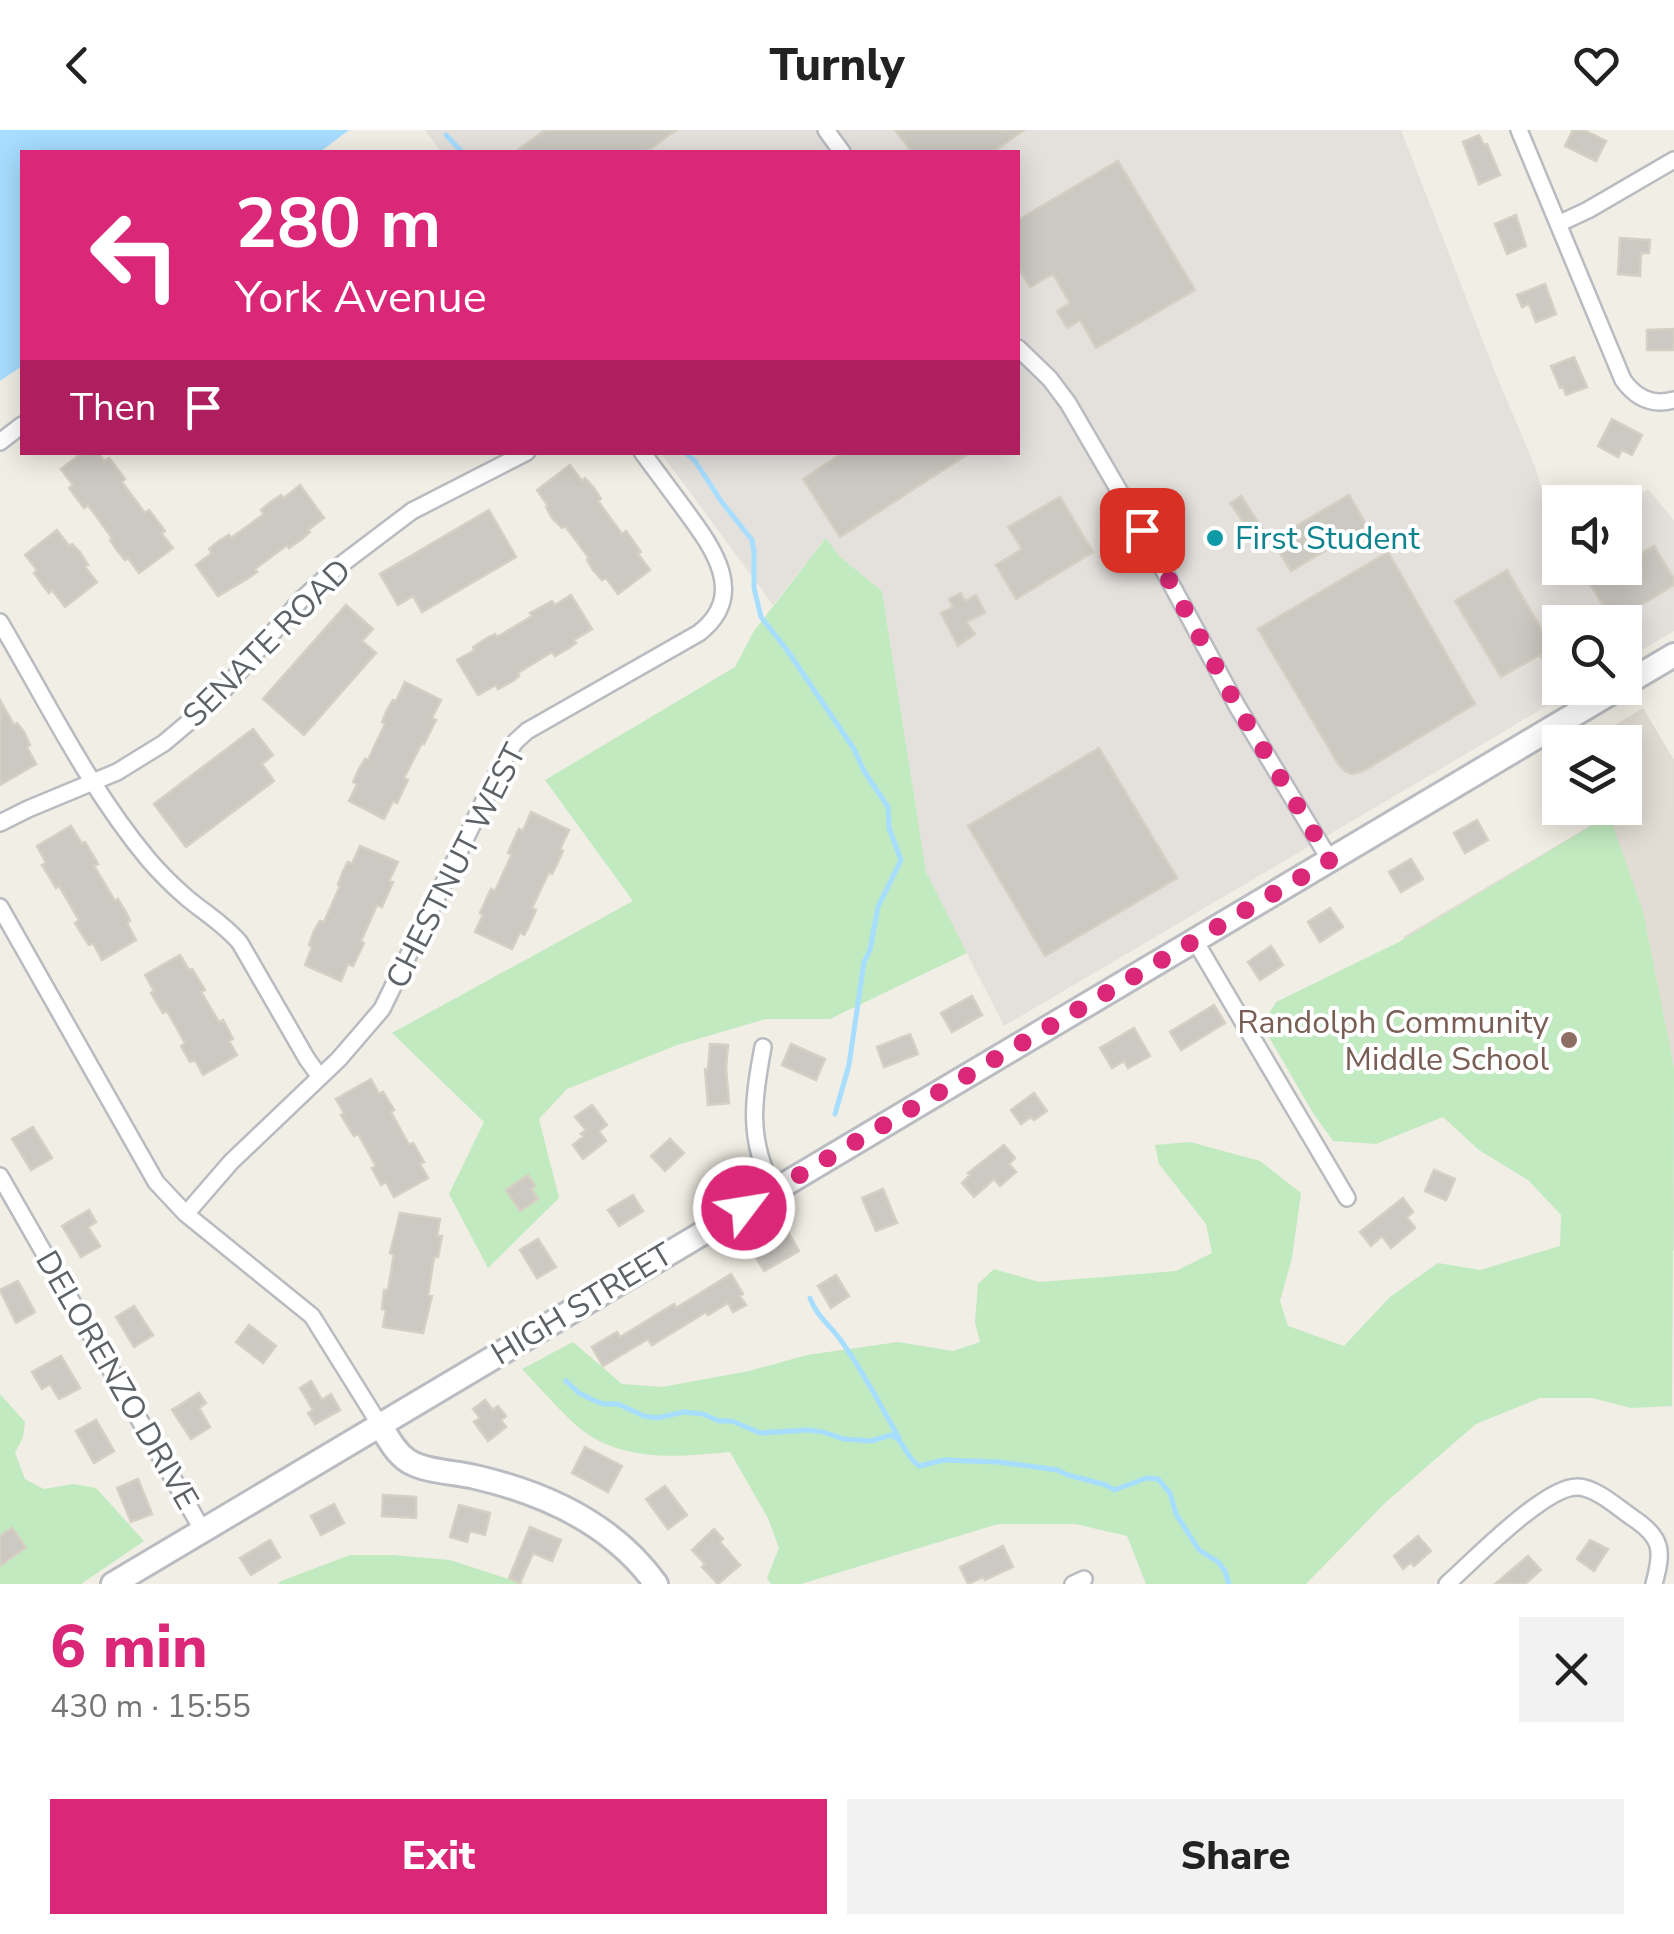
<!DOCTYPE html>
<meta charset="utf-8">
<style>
body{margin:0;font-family:"Nunito Sans",sans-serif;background:#f2f2f2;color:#222;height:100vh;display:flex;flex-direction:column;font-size:38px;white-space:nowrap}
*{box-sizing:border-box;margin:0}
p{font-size:32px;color:#767676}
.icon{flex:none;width:55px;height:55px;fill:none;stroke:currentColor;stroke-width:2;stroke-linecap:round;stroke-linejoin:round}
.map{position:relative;height:1454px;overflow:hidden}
.details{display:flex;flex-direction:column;background:#fff;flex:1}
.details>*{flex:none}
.top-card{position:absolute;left:20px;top:20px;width:1000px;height:305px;border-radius:0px;box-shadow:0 5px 25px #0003;background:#db2777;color:#fff;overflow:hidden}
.tools{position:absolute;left:1542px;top:355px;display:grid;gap:20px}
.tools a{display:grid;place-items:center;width:100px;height:100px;border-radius:0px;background:#fff;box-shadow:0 5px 25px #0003;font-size:50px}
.pin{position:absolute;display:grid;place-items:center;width:85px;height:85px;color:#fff;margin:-42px;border-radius:20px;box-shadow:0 5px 15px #0006}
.me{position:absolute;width:110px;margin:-55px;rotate:59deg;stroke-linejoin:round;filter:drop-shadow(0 0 8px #0008)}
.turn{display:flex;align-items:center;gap:35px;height:210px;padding:0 50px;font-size:45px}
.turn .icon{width:130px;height:130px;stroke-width:2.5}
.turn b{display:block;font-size:70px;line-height:85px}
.then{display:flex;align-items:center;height:95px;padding:0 50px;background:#0003;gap:20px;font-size:38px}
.round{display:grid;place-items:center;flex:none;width:105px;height:105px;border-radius:0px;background:#f2f2f2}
.overview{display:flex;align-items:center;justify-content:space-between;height:170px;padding:0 50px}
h1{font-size:60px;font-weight:800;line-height:75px;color:#db2777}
.primary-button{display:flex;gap:20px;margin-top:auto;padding:20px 50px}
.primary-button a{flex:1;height:115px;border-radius:0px;background:#db2777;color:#fff;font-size:40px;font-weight:800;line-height:115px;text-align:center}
.primary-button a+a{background:#f2f2f2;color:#222}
header{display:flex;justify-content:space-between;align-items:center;height:130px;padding:0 50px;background:#fff;font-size:45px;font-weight:800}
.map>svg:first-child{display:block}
.industrial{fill:#e4e1dd}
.education{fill:#e1ddd4}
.green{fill:#c1eac0}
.water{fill:#a7ddff}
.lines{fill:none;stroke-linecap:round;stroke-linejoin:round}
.stream{stroke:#a7ddff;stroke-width:5}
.building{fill:#ccc8c2;stroke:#d6cfc3;stroke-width:2.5}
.minor-casing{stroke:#b8bcc0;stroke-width:20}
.secondary-casing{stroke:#b9bdc2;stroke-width:28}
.minor{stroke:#fff;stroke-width:15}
.secondary{stroke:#fff;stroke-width:22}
.route{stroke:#db2777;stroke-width:18;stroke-dasharray:0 32.4}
.culture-dot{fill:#0f9aa8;stroke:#fff;stroke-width:4}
.education-dot{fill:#8d6e63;stroke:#fff;stroke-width:4}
.labels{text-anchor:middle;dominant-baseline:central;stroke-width:8;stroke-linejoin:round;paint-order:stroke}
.culture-label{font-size:32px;fill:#0d838f;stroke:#fff;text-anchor:start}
.street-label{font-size:32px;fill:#5d6267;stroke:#fff}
.education-label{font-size:32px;fill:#785e54;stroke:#fff;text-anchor:end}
</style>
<header><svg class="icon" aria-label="back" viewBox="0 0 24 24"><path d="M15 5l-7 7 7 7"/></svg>Turnly<svg class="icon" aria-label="heart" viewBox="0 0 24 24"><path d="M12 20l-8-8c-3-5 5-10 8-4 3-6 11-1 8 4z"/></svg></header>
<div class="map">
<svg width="1674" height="1454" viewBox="0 0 1674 1454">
<rect width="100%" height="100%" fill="#f1eee5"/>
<path class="industrial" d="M425 0H1401L1493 237 1535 337 1560 415V438H1625V374L1648 359 1674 390V501L1625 530V492H1560V558H1578L1004 896 926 743 882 461 839 426 826 408 773 475 661 323 1018 322V22H441Z"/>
<path class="education" d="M1643 578 1674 630V1121L1532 1024 1403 807 1608 685 1605 678H1625V612H1587Z"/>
<path class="green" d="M826 408 839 426 882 461 926 742 967 823 830 889H766L677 915 567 959 539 989 559 1068 488 1138 449 1064 484 992 392 903 633 771 545 650 735 537 754 501Z
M1609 685 1643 781 1674 938 1672 1276 1631 1278 1592 1268H1540L1476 1294 1386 1372 1306 1454H1146L1127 1406 1075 1394H998L801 1454H771L767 1448 779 1418 768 1388 730 1322C678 1327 620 1333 577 1296 558 1279 540 1258 522 1239L573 1212 622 1254 662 1257 749 1241 807 1225 898 1212 953 1221 980 1212 975 1192 978 1154 994 1139 1039 1152 1104 1147 1176 1141 1212 1123 1206 1094 1159 1034 1155 1015 1190 1012 1260 1031 1301 1063 1292 1128 1280 1171 1288 1196 1344 1216 1390 1167 1438 1133 1480 1140 1560 1116 1561 1085 1528 1050 1479 1020 1443 987 1376 1014 1333 1011 1313 983 1262 895 1276 872 1399 812Z
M0 1264 25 1292 23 1307 15 1323 25 1349 44 1359 73 1354 96 1358 144 1411 81 1454H0Z
M350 1425H393L450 1430 524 1454H278L281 1451Z"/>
<path class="water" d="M0 0H349L320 22H22V236L0 251Z"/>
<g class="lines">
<path class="stream" d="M446 5 462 22
M685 322 695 331 721 371 752 410 754 422V458L761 487 787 520 854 619 864 641 888 677 889 698 901 730 878 777 870 820 864 832 849 935 835 984
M810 1168C816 1186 832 1197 842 1212 864 1243 881 1276 899 1308
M566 1251 579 1263 591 1269 603 1274H618L644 1286 657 1288 684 1282 703 1284 719 1291H732L760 1303 808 1300 823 1302 844 1309 871 1311 891 1305C905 1311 906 1328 919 1336L944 1330 999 1332 1057 1340 1068 1345 1106 1355 1114 1360 1147 1348 1158 1349 1170 1363 1176 1384 1199 1420 1218 1432 1225 1441 1229 1454"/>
</g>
<path class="building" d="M545 0H676L646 22H515Z
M895 0H1024L993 22H912Z
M1573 0H1584L1606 11 1596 31 1565 16Z
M1479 5 1484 15 1487 14 1500 45 1479 54 1463 12Z
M1118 31 1195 160 1096 218 1080 190 1067 198 1057 181 1070 173 1053 144 1030 157 1018 137V90Z
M1516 85 1526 116 1507 124 1495 94Z
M1620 108 1650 110 1649 123H1641L1640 146 1618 144Z
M1545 154 1556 184 1536 192 1529 174 1522 177 1517 165Z
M1674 199V220H1647V200Z
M1574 227 1587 257 1566 265 1563 257 1560 258 1551 236Z
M1612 289 1642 305 1632 325 1622 320 1618 327 1598 316Z
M83 322H98L104 331 109 328 125 349 122 352 145 383 149 380 165 401 162 404 173 418 139 443 128 428 125 430 116 419 110 410 112 408 88 375 84 378 69 358 73 355 61 339Z
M844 322H971L840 407 803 349Z
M570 335 582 351 585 348 594 358 601 369 598 371 622 404 626 401 641 422 638 424 650 440 618 464 606 448 602 450 593 440 587 430 589 428 565 396 562 398 552 388 546 377 548 376 537 360Z
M300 355 324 388 308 400 310 402 302 409 289 418 287 415 255 439 257 442 247 449 218 466 196 435 212 423 209 419 220 410 229 405 231 408 264 384 261 380 272 371 281 365 284 368Z
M1349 365 1367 396 1291 441 1272 410Z
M1241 366 1264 401V406L1256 411 1230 373Z
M1060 367 1093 422 1016 469 996 435 1022 419 1008 397Z
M489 380 516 427 422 482 413 466 398 475 380 444Z
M57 400 69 416 72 414 80 422 88 435 85 437 97 452 65 477 52 460 49 463 44 457 34 443 37 440 25 425Z
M1654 416 1674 449V455L1613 492 1590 454 1599 449 1592 438H1625V433Z
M1388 422 1475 574 1363 641 1352 644 1346 642 1339 635 1258 499Z
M1507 440 1554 521 1542 528 1540 525 1501 547 1455 471Z
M961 463 965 471 976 465 985 483 966 492 975 504 958 516 941 483 953 477 949 469Z
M571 465 592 499 574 510 576 513 569 518 555 526 552 522 518 543 519 546 513 551 498 559 496 555 478 565 457 530 475 520 473 517 487 508 495 504 497 507 532 486 530 483 552 471 555 475Z
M346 475 373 499 362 511 376 523 304 605 263 569Z
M405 552 441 570 432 588 436 590 424 614 422 613 404 648 408 650 397 673 393 671 384 689 349 671 357 654 353 652 359 639 365 629 368 630 385 594 382 592 387 580 393 570 396 571Z
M0 570 14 595 17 593 24 602 30 615 27 617 36 634 0 655Z
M253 599 273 625 262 634 274 651 186 717 154 674Z
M1099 618 1177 748 1045 826 968 696Z
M531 682 569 700 560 719 563 721 558 732 552 744 549 742 532 778 536 780 528 798 524 805 520 802 512 819 475 802 483 785 480 783 486 770 491 759 495 761 512 724 508 723 511 716 519 699 523 701Z
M1477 690 1488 710 1465 723 1454 703Z
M71 696 82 714 85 712 94 727 98 734 94 736 115 771 118 769 127 784 130 791 127 793 136 810 102 830 93 813 89 815 81 803 75 793 79 790 59 756 56 758 42 735 46 733 37 716Z
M360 716 398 732 389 751 393 752 382 777 377 775 361 811 364 813 353 836 348 834 341 851 305 835 312 817 309 815 314 801 320 791 324 792 340 756 338 755 343 741 348 732 352 734Z
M1411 729 1423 749 1401 762 1389 742Z
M1330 778 1343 797 1320 812 1308 792Z
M1271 816 1283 835 1260 850 1248 832Z
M180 825 189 840 192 839 205 860 201 862 219 892 223 890 233 909 229 911 237 925 203 945 195 930 190 932 181 916 185 913 167 881 163 883 151 863 154 861 145 845Z
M972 866 982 885 952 902 941 883Z
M1214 875 1225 893 1181 920 1170 902Z
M1134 898 1150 926 1128 938 1124 931 1112 938 1100 918Z
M910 904 918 924 884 937 877 917Z
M710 914 728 915 726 938 729 973 708 975 705 939H708Z
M791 914 825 929 816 950 782 935Z
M371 949 379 964 383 962 394 980 391 982 409 1015 413 1013 424 1032 420 1034 428 1048 394 1067 386 1052 381 1055 372 1038 376 1036 358 1004 354 1006 341 985 344 983 336 969Z
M1034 963 1047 981 1034 990 1031 987 1021 994 1011 980Z
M592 975 607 995 599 1001 606 1011 583 1029 573 1015 584 1006 581 1004 586 1000 575 987Z
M33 997 52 1028 31 1040 12 1009Z
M670 1009 684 1023 665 1041 651 1026Z
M1004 1015 1015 1028 1009 1034 1016 1042 1000 1056 994 1049 974 1067 962 1053 970 1045 968 1043Z
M1434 1040 1455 1049 1446 1070 1425 1061Z
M528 1045 535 1056 531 1059 538 1069 520 1081 506 1060Z
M883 1059 897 1093 876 1101 862 1068Z
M633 1065 643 1081 619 1096 608 1080Z
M1403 1068 1413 1082 1407 1087 1415 1098 1391 1118 1382 1106 1371 1116 1360 1102Z
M89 1080 96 1092 88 1097 100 1116 81 1127 62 1096Z
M400 1083 440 1089 437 1106H442L438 1127H434L428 1165 432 1166 423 1203 383 1197 386 1180 382 1179 384 1160H388L394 1124 390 1123Z
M787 1100 799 1121 764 1141 752 1121Z
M538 1109 556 1137 537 1148 520 1120Z
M731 1144 743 1164 740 1166 746 1175 733 1182 728 1173 708 1185 706 1182 652 1215 648 1209 603 1236 592 1217 617 1202 620 1207 674 1174 676 1178Z
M836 1145 849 1166 831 1178 818 1156Z
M18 1151 35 1182 16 1193 0 1160Z
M134 1176 153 1205 134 1217 116 1187Z
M249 1195 276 1216 263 1233 236 1212Z
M61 1226 80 1258 59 1269 50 1254 42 1259 32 1242Z
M311 1251 322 1270 331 1264 340 1280 315 1294 308 1283 313 1280 300 1258Z
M199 1263 206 1273 199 1278 210 1297 191 1309 172 1280Z
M485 1270 493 1280 498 1276 506 1286 501 1290 506 1297 488 1311 474 1292 480 1288 473 1279Z
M96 1290 114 1321 94 1333 76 1301Z
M585 1317 622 1336 608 1362 572 1343Z
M138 1349 152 1384 131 1392 117 1358Z
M665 1356 687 1385 668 1399 646 1369Z
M383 1365 416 1367V1388L382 1386Z
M334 1374 344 1393 321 1405 311 1386Z
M459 1375 490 1383 485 1405 470 1401 467 1412 450 1407Z
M530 1397 561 1410 552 1431 533 1423 520 1453 509 1448Z
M12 1398 26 1417 0 1436V1406Z
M714 1399 723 1409 720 1412 740 1435 718 1454 702 1437 705 1434 692 1420Z
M1418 1406 1431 1421 1414 1436 1411 1432 1403 1439 1394 1426Z
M270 1410 280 1427 251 1445 240 1428Z
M1590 1410 1608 1419 1594 1441 1577 1429Z
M1003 1416 1013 1437 985 1450 983 1447 968 1454 960 1437Z
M1528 1426 1541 1440 1525 1454H1495Z"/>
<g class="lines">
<g class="minor-casing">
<path id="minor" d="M826 0 842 22
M1519 0 1623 250C1636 268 1652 276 1674 270
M1558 94 1588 80 1674 30
M1018 218 1050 249 1068 273 1142 400 1237 576 1330 730
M0 312 22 295
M0 492C47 572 89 658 148 729 160 743 173 756 187 768 205 783 225 795 240 813L307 929 320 947
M0 693 28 679 117 642 164 613 215 570 300 471 334 440 412 381 527 322
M0 777 156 1052 186 1084 312 1186 380 1295
M1194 809 1347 1068
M763 917C753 970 747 1010 774 1060
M0 1046 203 1401
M186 1084 231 1032 339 929 382 879 506 626 515 612 527 601 699 503C748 465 713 418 685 380 671 361 657 342 642 322
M1073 1454 1084 1449
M1447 1454C1473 1431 1546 1355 1578 1357 1597 1358 1618 1378 1633 1388 1663 1408 1663 1421 1654 1454"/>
</g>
<g class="secondary-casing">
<path id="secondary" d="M1625 554 1674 525
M380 1295C388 1308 395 1322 408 1331 426 1342 454 1342 475 1347 545 1363 613 1394 656 1454
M113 1454 1619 558"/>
</g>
<use href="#minor" class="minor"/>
<use href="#secondary" class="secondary"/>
</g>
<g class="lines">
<path class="route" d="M744 1078 1330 730 1237 576 1142 400"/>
</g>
<circle class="culture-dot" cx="1215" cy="408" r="10"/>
<circle class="education-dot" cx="1569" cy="910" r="10"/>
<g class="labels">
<g class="culture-label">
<text x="1235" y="408">First Student</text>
</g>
<g class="street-label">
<text transform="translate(267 513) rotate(-45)">SENATE ROAD</text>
<text transform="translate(456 736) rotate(-63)">CHESTNUT WEST</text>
<text transform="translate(582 1174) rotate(-31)">HIGH STREET</text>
<text transform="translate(117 1250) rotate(60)">DELORENZO DRIVE</text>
</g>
<g class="education-label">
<text x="1549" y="892">Randolph Community<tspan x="1549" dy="37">Middle School</tspan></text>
</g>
</g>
</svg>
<div class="tools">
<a><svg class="icon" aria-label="sound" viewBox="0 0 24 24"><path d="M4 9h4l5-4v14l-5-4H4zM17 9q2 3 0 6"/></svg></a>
<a><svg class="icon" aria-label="search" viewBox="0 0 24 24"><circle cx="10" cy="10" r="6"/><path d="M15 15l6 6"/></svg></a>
<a><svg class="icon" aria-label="layers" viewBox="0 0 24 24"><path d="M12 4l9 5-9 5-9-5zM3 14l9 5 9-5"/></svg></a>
</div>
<div class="pin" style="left:1142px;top:400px;background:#d93025"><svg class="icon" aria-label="arrive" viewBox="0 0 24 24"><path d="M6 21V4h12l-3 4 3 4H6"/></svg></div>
<svg class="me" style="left:744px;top:1078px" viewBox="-20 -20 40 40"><circle r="17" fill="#db2777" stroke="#fff" stroke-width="3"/><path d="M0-11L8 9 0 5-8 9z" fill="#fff"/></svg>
<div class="top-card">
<div class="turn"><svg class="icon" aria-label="left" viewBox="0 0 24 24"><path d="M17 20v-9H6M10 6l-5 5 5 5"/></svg><div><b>280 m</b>York Avenue</div></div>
<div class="then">Then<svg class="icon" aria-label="arrive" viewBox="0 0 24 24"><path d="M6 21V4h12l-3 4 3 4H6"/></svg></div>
</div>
</div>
<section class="details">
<div class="overview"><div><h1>6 min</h1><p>430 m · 15:55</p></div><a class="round"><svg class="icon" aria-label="close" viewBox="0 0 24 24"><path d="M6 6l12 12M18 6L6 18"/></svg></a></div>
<div class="primary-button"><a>Exit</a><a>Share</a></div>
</section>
